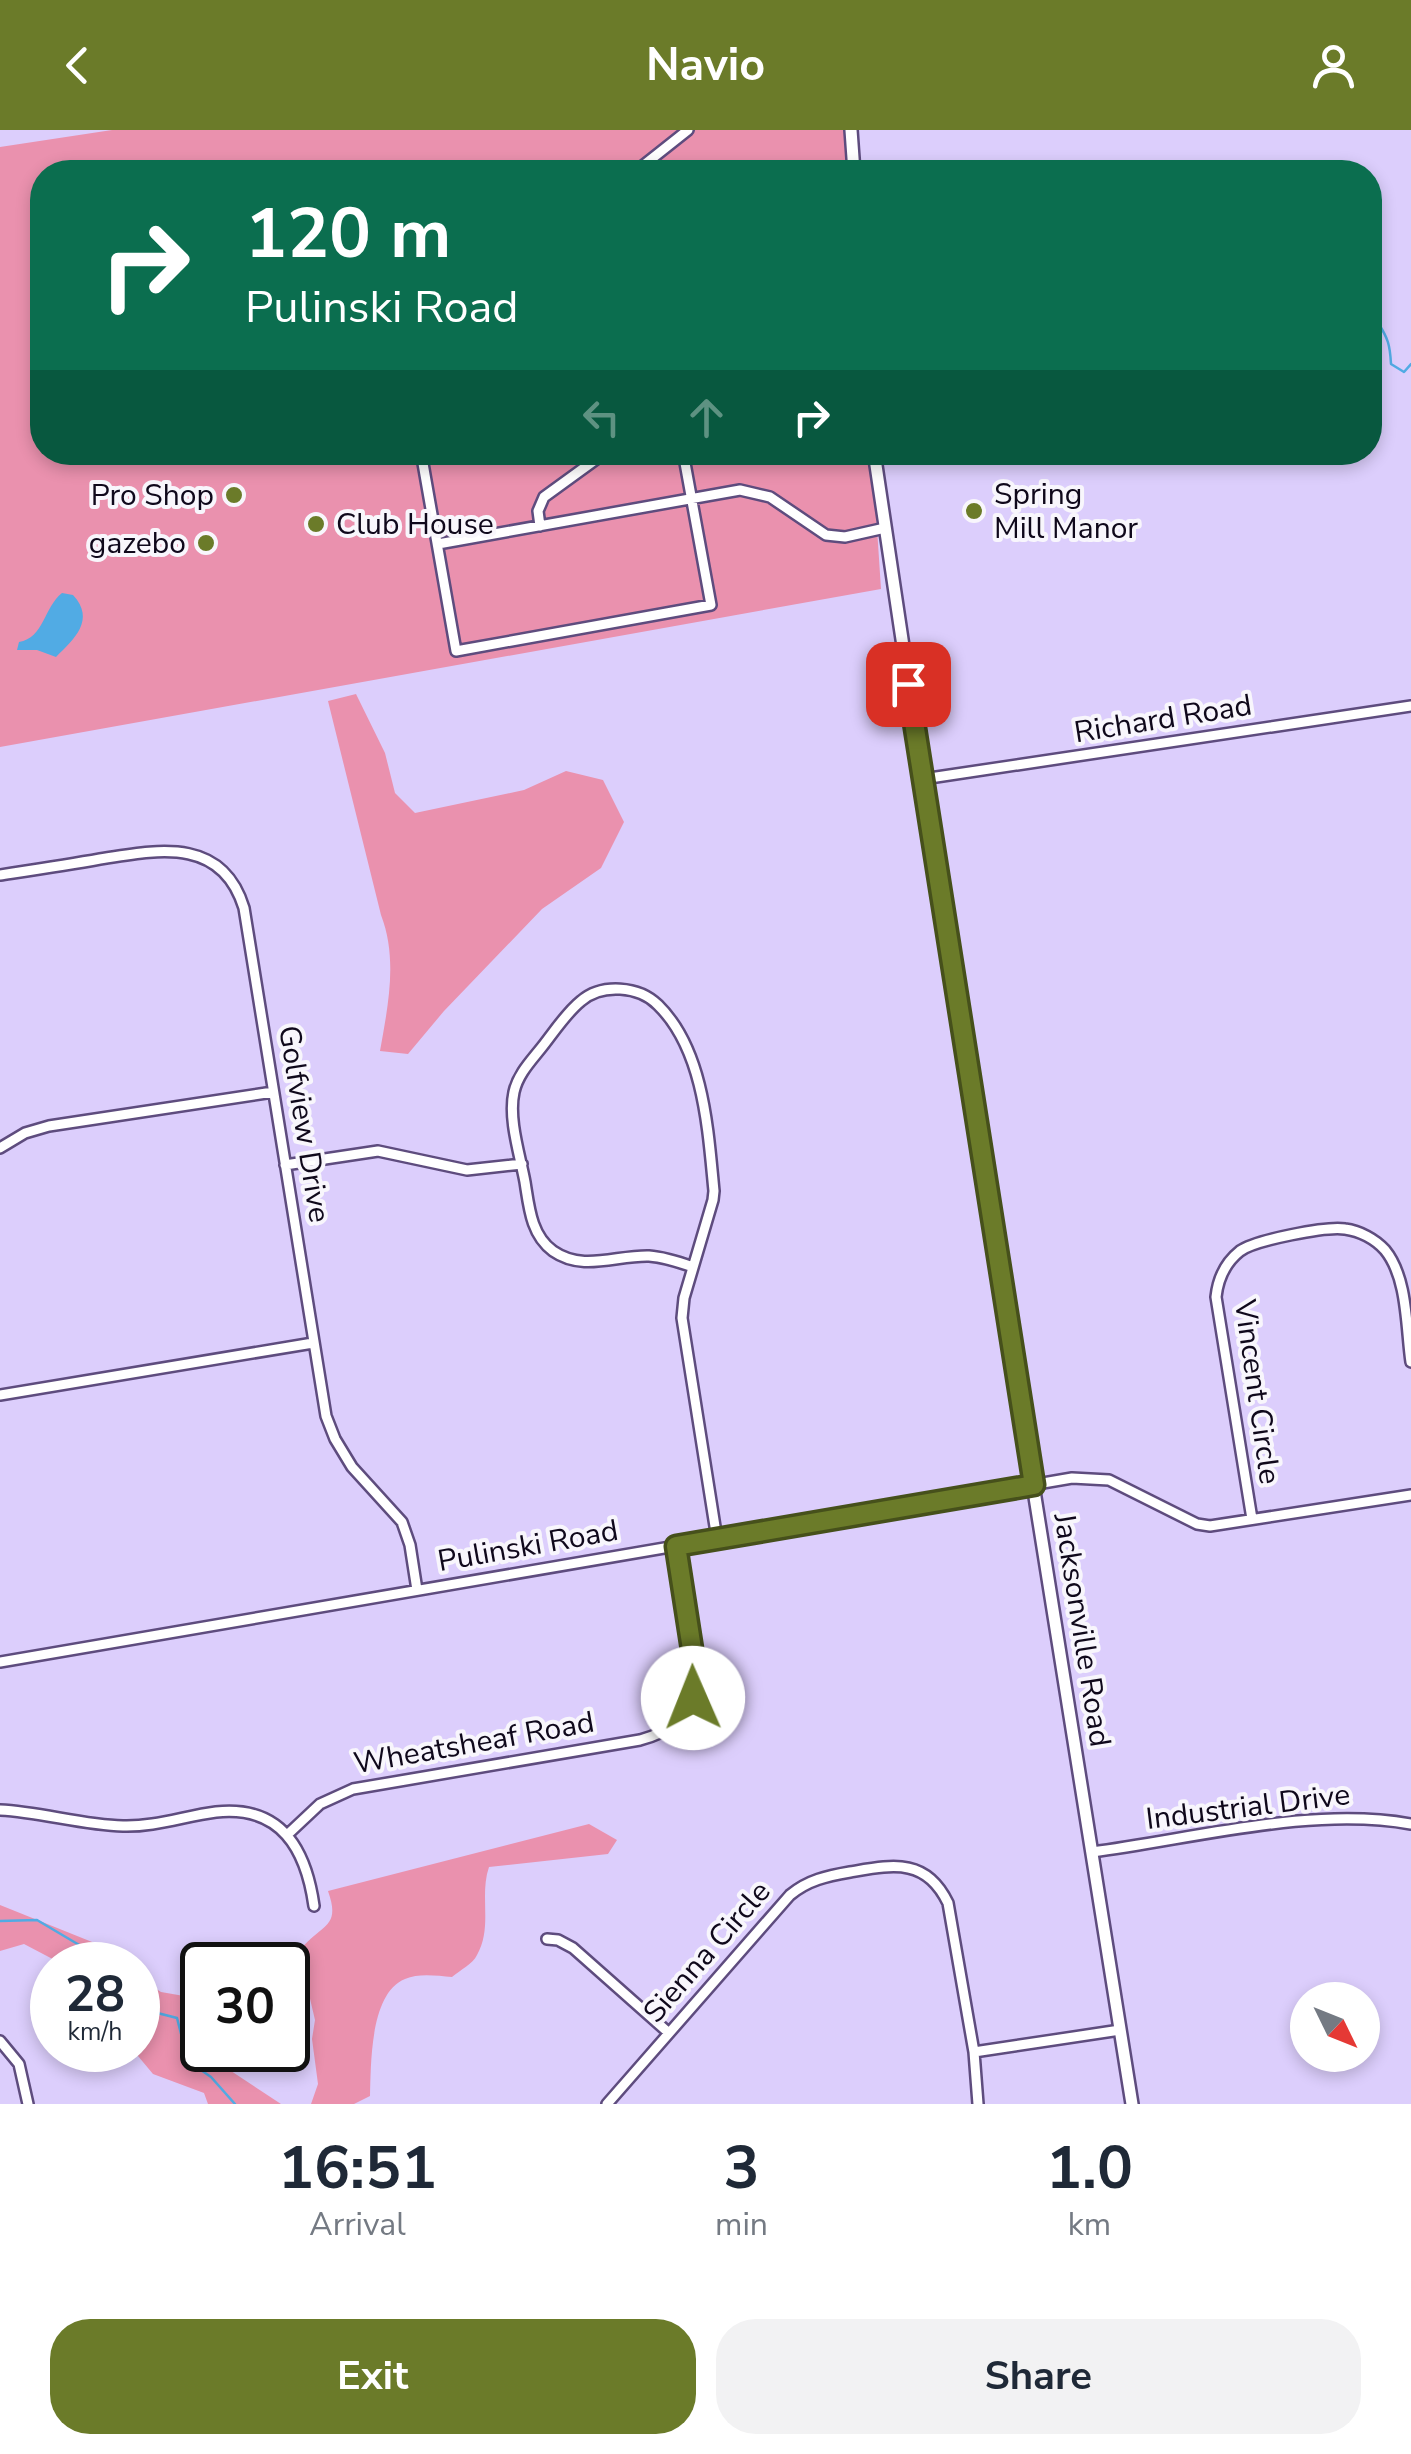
<!DOCTYPE html>
<style>
body{margin:0;font-family:"Nunito Sans",sans-serif;background:#f2f2f3;color:#1f2937;height:100vh;display:flex;flex-direction:column;font-size:38px;white-space:nowrap}
*{box-sizing:border-box;margin:0}
p{font-size:32px;color:#747a83}
.icon{flex:none;width:55px;height:55px;fill:none;stroke:currentColor;stroke-width:2;stroke-linecap:round;stroke-linejoin:round}
.map{position:relative;height:1974px;overflow:hidden}
.side{display:flex;flex-direction:column;background:#fff;flex:1}
.side>*{flex:none}
.banner{position:absolute;left:30px;top:30px;width:1352px;height:305px;border-radius:40px;box-shadow:0 5px 15px #0003;background:#0b6e4f;color:#fff;overflow:hidden}
.needle{width:65px;rotate:133deg}
.fabs{position:absolute;left:1290px;top:1852px;display:grid;gap:20px}
.fabs a{display:grid;place-items:center;width:90px;height:90px;border-radius:50%;background:#fff;box-shadow:0 5px 15px #0003;font-size:50px}
.speed{position:absolute;left:30px;top:1812px;display:flex;gap:20px;font-size:50px;font-weight:700;text-align:center}
.speed>*{display:grid;place-content:center;width:130px;height:130px;border-radius:50%;background:#fff;box-shadow:0 5px 15px #0003;line-height:1}
.speed small{font-size:25px;font-weight:400}
.speed .limit{border:5px solid #111;border-radius:15px;background:#fff;color:#111}
.pin{position:absolute;display:grid;place-items:center;width:85px;height:85px;color:#fff;margin:-42px;border-radius:20px;box-shadow:0 5px 15px #0006}
.me{position:absolute;width:110px;margin:-55px;rotate:359deg;stroke-linejoin:round;filter:drop-shadow(0 0 8px #0008)}
.turn{display:flex;align-items:center;gap:35px;height:210px;padding:0 50px;font-size:45px}
.turn .icon{width:130px;height:130px;stroke-width:2.5}
.turn b{display:block;font-size:70px;line-height:85px}
.lanes{display:flex;align-items:center;height:95px;padding:0 50px;background:#0003;justify-content:center;gap:50px;direction:ltr}
.lanes .off{opacity:.35}
.eta{display:flex;justify-content:space-evenly;align-items:center;height:170px;text-align:center}
.eta b{font-size:60px;font-weight:700;line-height:70px}
.cta{display:flex;gap:20px;margin-top:auto;padding:20px 50px}
.cta a{flex:1;height:115px;border-radius:40px;background:#6b7b29;color:#fff;font-size:40px;font-weight:700;line-height:115px;text-align:center}
.cta a+a{background:#f2f2f3;color:#1f2937}
header{display:flex;justify-content:space-between;align-items:center;height:130px;padding:0 50px;background:#6b7b29;color:#fff;font-size:45px;font-weight:700}
.map>svg:first-child{display:block}
.green{fill:#ea91ae}
.water{fill:#51abe4}
.lines{fill:none;stroke-linecap:round;stroke-linejoin:round}
.stream{stroke:#51abe4;stroke-width:2.5}
.minor-casing{stroke:#5e4c7e;stroke-width:14}
.major-casing{stroke:#5e4c7e;stroke-width:16}
.minor{stroke:#fff;stroke-width:9}
.major{stroke:#fff;stroke-width:11}
.route-casing{stroke:#46501b;stroke-width:25}
.route{stroke:#6b7b29;stroke-width:18}
.poi-dot{fill:#6b7b29;stroke:#f8f6fc;stroke-width:4}
.labels{text-anchor:middle;dominant-baseline:central;stroke-width:8;stroke-linejoin:round;paint-order:stroke}
.poi-label{font-size:30px;fill:#0f081b;stroke:#f8f6fc;text-anchor:start}
.street-label{font-size:30px;fill:#0f081b;stroke:#f8f6fc}
</style>
<header><svg class="icon" aria-label="back" viewBox="0 0 24 24"><path d="M15 5l-7 7 7 7"/></svg>Navio<svg class="icon" aria-label="person" viewBox="0 0 24 24"><circle cx="12" cy="8" r="4"/><path d="M4 21q1-7 8-7t8 7"/></svg></header>
<div class="map">
<svg width="1411" height="1974" viewBox="0 0 1411 1974">
<rect width="100%" height="100%" fill="#dccefc"/>
<path class="green" d="M112 0H851L854 42H42V322L872 323 881 459 0 617V17Z
M356 564 385 623 395 663 415 683 524 660 566 641 603 650 624 692 601 738 542 779 444 881 408 924 380 921C388 876 398 829 381 785L328 571Z
M589 1694 617 1710 608 1724 489 1737C479 1766 493 1797 477 1825 473 1834 460 1840 452 1847 437 1846 419 1843 405 1849 370 1863 371 1933 370 1966L354 1974H311L318 1954 312 1909 315 1890 299 1822C319 1794 342 1800 328 1761Z
M0 1775 107 1818 124 1835H64L24 1814 0 1821Z
M138 1847 161 1862 184 1866 202 1897V1920H216L225 1937 281 1974H208L204 1963 153 1944 133 1920H138Z"/>
<path class="water" d="M62 463 73 465C96 490 74 509 56 527L37 520H17L19 512C44 508 44 477 62 463Z"/>
<g class="lines">
<path class="stream" d="M1370 158C1374 168 1373 184 1378 193 1388 208 1390 215 1391 234L1404 242 1411 234
M0 1791 37 1790 113 1835
M138 1878 177 1888 188 1931 211 1947 235 1974"/>
<g class="minor-casing">
<path id="minor" d="M635 42 688 0
M421 322 456 521 711 475 683 322
M540 396 538 381 544 367 606 322
M438 414 740 360 770 367 826 405 845 407 885 398
M923 649 1411 576
M0 745C33 740 67 735 100 729 157 720 222 706 244 778L326 1286 335 1309 352 1337 402 1392 410 1415 417 1460
M0 1018 25 1003 49 996 273 962
M285 1035 378 1021 467 1040 522 1034
M693 1137C679 1132 664 1127 649 1126 616 1125 583 1142 553 1121 531 1105 529 1077 525 1052 520 1025 508 989 514 962 518 944 531 931 542 917 554 902 566 883 581 871 602 853 639 856 658 875 704 920 708 1000 714 1061L713 1070 684 1168 682 1188 717 1409
M0 1265 313 1213
M1252 1389 1216 1167C1218 1148 1225 1133 1240 1121 1255 1110 1327 1096 1345 1099 1360 1101 1375 1109 1385 1120 1408 1148 1406 1198 1411 1232
M0 1532 1072 1348 1109 1350 1197 1394 1210 1396 1411 1365
M0 1680C41 1682 82 1695 123 1696 154 1697 185 1686 216 1682 281 1675 306 1719 314 1776
M287 1705 320 1674 353 1659 640 1610C707 1592 697 1548 687 1493 683 1467 679 1442 676 1416
M1092 1722C1193 1709 1311 1676 1411 1694
M547 1809 558 1810 573 1818 669 1903
M0 1911 19 1934 28 1974
M974 1922 1120 1900
M607 1974 790 1765C808 1750 827 1746 850 1742 892 1735 926 1727 948 1773L974 1922 978 1974"/>
</g>
<g class="major-casing">
<path id="major" d="M851 0 854 42
M874 322 961 904 1132 1974"/>
</g>
<use href="#minor" class="minor"/>
<use href="#major" class="major"/>
</g>
<g class="lines">
<g class="route-casing">
<path id="route" d="M693 1568 696 1545 676 1416 1034 1355 908 554"/>
</g>
<use href="#route" class="route"/>
</g>
<g class="poi-dot">
<circle cx="234" cy="365" r="10"/>
<circle cx="974" cy="381" r="10"/>
<circle cx="316" cy="394" r="10"/>
<circle cx="206" cy="413" r="10"/>
</g>
<g class="labels">
<g class="poi-label">
<text x="994" y="364">Spring<tspan x="994" dy="34">Mill Manor</tspan></text>
<text x="214" y="365" text-anchor="end">Pro Shop</text>
<text x="336" y="394">Club House</text>
<text x="186" y="413" text-anchor="end">gazebo</text>
</g>
<g class="street-label">
<text transform="translate(1163 589) rotate(-9)">Richard Road</text>
<text transform="translate(304 994) rotate(81)">Golfview Drive</text>
<text transform="translate(1257 1262) rotate(82)">Vincent Circle</text>
<text transform="translate(528 1416) rotate(-10)">Pulinski Road</text>
<text transform="translate(1082 1500) rotate(81)">Jacksonville Road</text>
<text transform="translate(474 1613) rotate(-10)">Wheatsheaf Road</text>
<text transform="translate(1248 1677) rotate(-7)">Industrial Drive</text>
<text transform="translate(707 1822) rotate(-49)">Sienna Circle</text>
</g>
</g>
</svg>
<div class="fabs">
<a><svg class="needle" viewBox="-14 -14 28 28"><path d="M0-13l5 13h-10z" fill="#e53935"/><path d="M0 13l5-13h-10z" fill="#747a83"/></svg></a>
</div>
<div class="speed"><div>28<small>km/h</small></div><div class="limit">30</div></div>
<div class="pin" style="left:908px;top:554px;background:#d93025"><svg class="icon" aria-label="arrive" viewBox="0 0 24 24"><path d="M6 21V4h12l-3 4 3 4H6"/></svg></div>
<svg class="me" style="left:693px;top:1568px" viewBox="-20 -20 40 40"><circle r="19" fill="#fff"/><path d="M0-13L10 11 0 6-10 11z" fill="#6b7b29"/></svg>
<div class="banner">
<div class="turn"><svg class="icon" aria-label="right" viewBox="0 0 24 24"><path d="M7 20v-9h11M14 6l5 5-5 5"/></svg><div><b>120 m</b>Pulinski Road</div></div>
<div class="lanes"><svg class="icon off" aria-label="left" viewBox="0 0 24 24"><path d="M17 20v-9H6M10 6l-5 5 5 5"/></svg><svg class="icon off" aria-label="ahead" viewBox="0 0 24 24"><path d="M12 20V5M6 11l6-6 6 6"/></svg><svg class="icon" aria-label="right" viewBox="0 0 24 24"><path d="M7 20v-9h11M14 6l5 5-5 5"/></svg></div>
</div>
</div>
<section class="side">
<div class="eta">
<div><b>16:51</b><p>Arrival</p></div>
<div><b>3</b><p>min</p></div>
<div><b>1.0</b><p>km</p></div>
</div>
<div class="cta"><a>Exit</a><a>Share</a></div>
</section>
